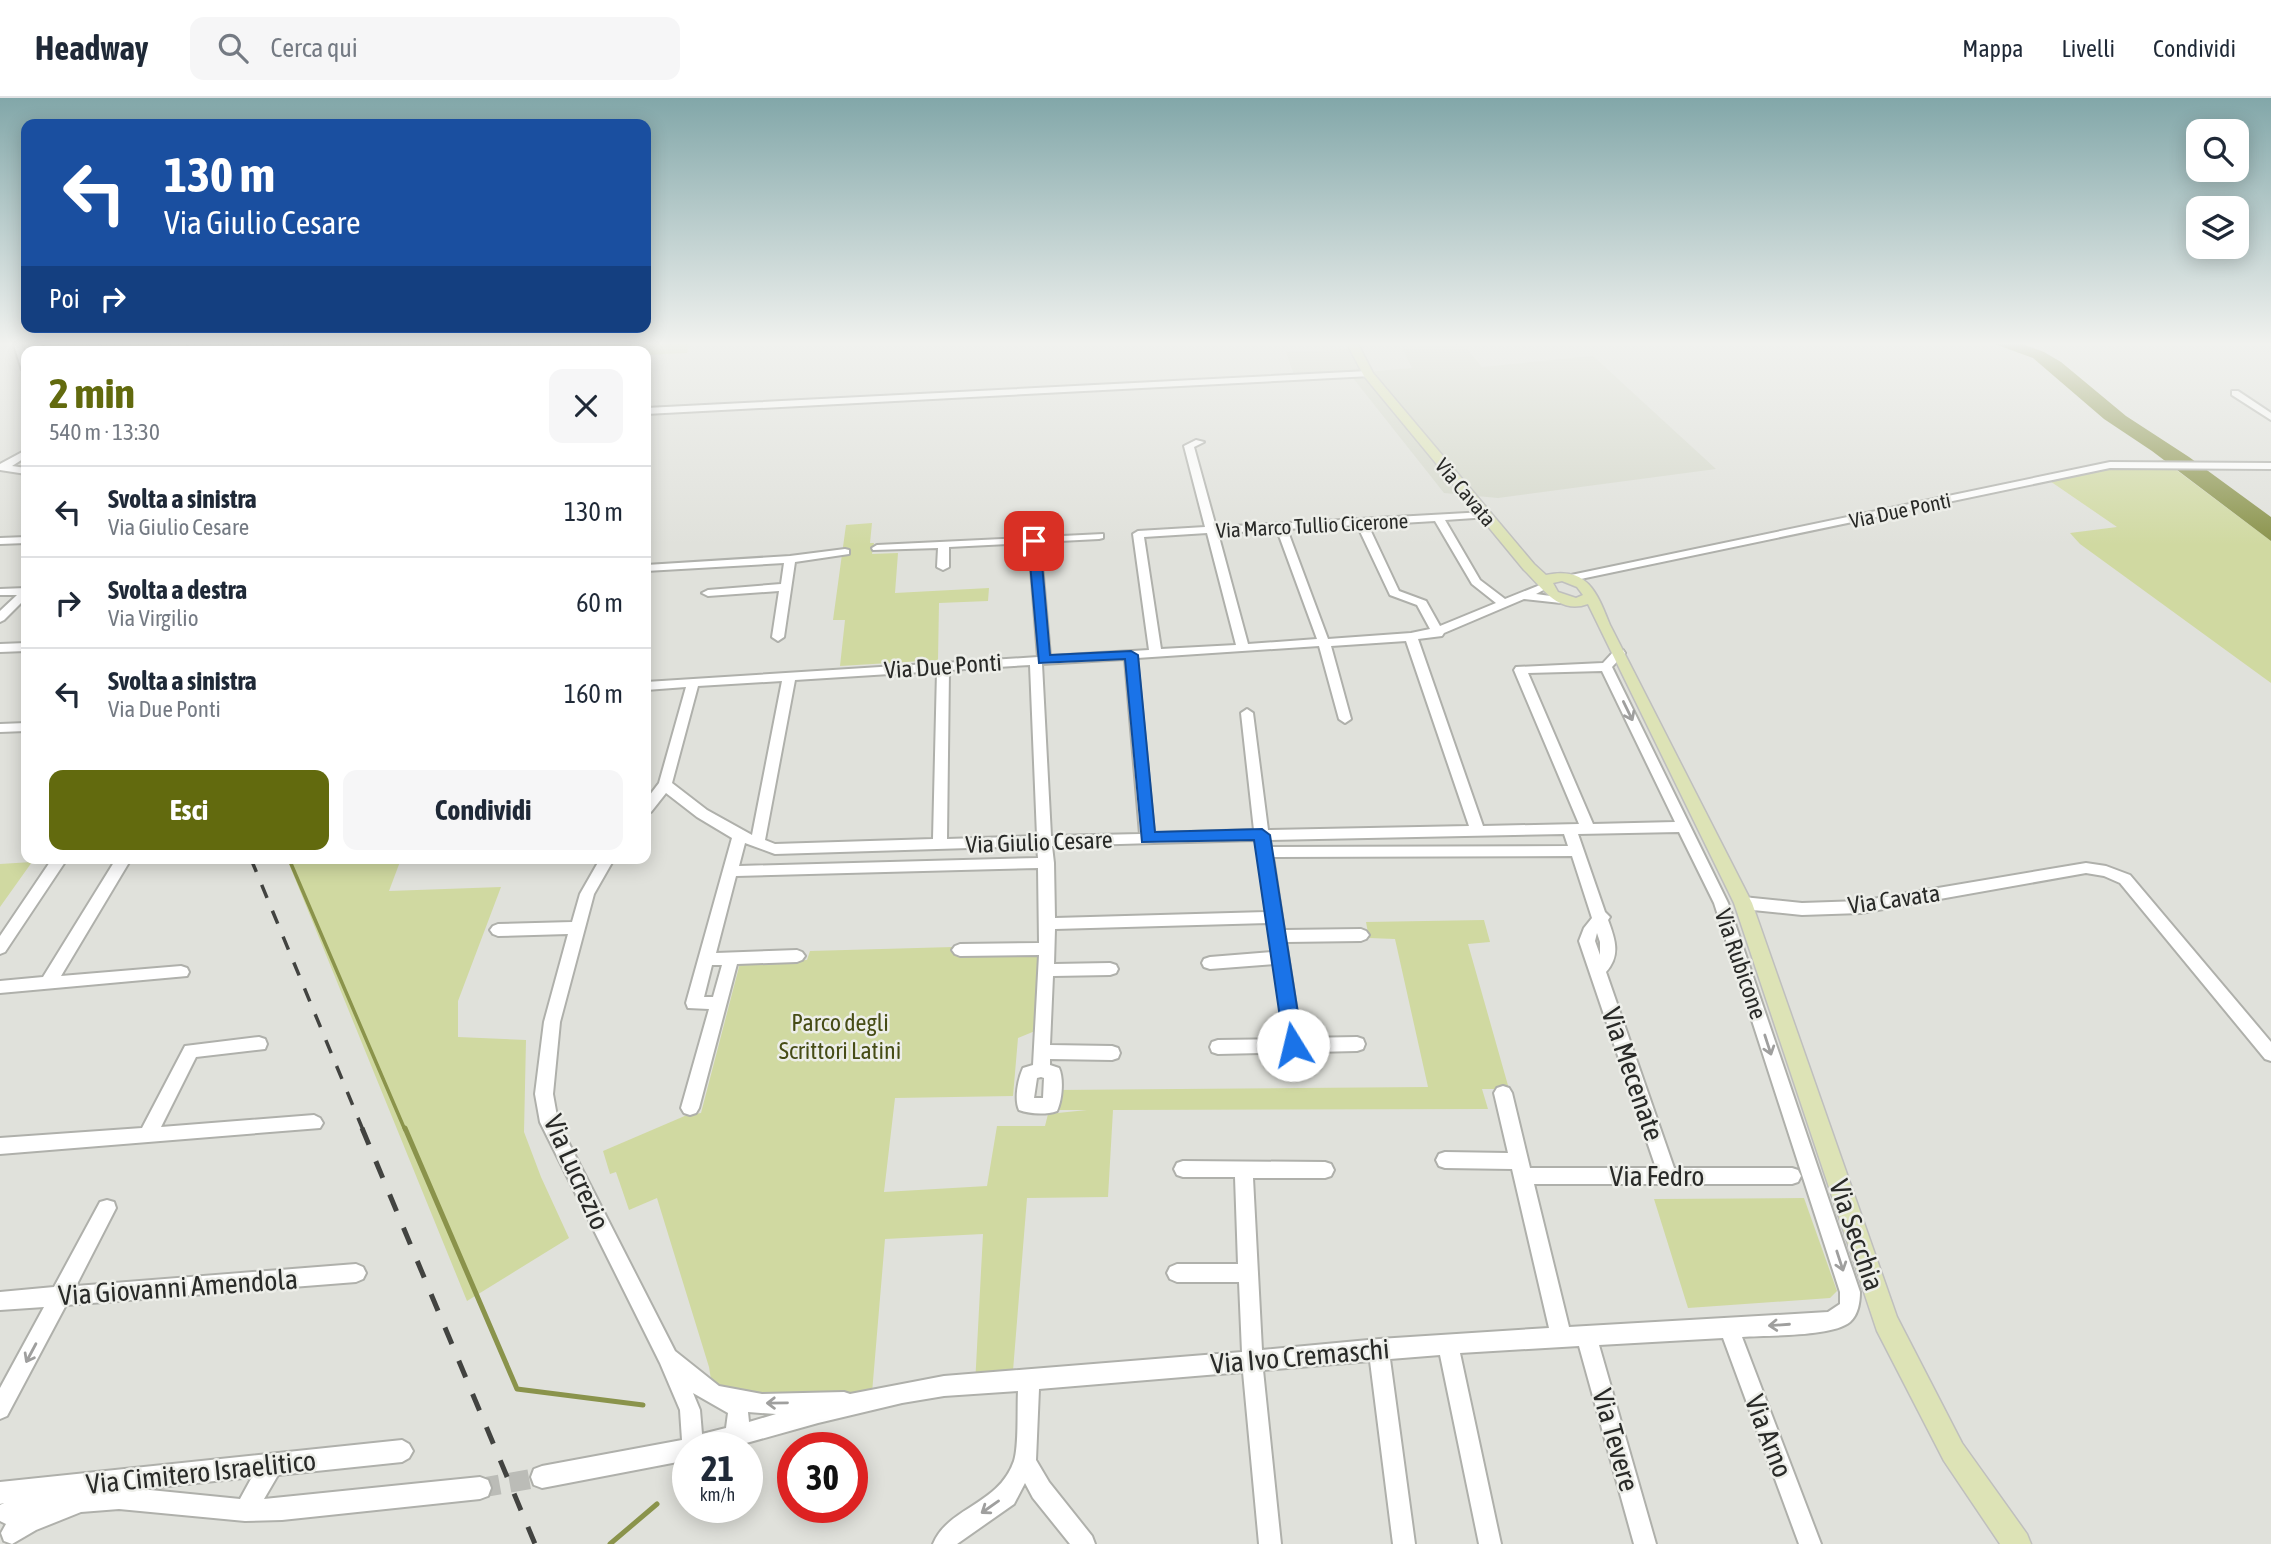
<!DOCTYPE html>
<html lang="it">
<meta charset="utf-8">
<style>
body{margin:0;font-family:"Asap Condensed",sans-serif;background:#f6f6f7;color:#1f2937;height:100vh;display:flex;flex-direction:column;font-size:26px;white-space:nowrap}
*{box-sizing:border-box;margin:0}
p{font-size:23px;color:#747a83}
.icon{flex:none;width:38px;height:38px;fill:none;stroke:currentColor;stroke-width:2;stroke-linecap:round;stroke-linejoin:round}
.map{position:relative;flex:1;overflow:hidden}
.side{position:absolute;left:21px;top:248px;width:630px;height:518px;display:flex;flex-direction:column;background:#fff;border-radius:14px;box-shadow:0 4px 18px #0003}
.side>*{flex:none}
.top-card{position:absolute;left:21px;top:21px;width:630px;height:214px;border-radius:14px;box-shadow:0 4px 18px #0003;background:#1a4fa0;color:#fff;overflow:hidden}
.controls{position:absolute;left:2186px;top:21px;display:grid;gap:14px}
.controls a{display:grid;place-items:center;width:63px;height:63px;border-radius:14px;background:#fff;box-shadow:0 4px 18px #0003;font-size:35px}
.speed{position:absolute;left:672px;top:1334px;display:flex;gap:14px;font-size:35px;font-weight:700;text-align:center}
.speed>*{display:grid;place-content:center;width:91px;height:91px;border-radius:50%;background:#fff;box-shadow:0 4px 18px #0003;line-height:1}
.speed small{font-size:18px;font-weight:400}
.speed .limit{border:10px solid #d22;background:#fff;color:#111}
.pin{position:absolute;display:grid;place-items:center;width:60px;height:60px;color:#fff;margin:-30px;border-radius:14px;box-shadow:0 4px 10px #0006}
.me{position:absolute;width:77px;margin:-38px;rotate:351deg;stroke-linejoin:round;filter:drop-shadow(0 0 5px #0008)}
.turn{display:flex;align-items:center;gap:24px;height:147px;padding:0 28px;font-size:32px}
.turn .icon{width:91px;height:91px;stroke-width:2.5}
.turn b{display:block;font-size:49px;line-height:60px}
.then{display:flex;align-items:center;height:66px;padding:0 28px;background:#0003;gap:14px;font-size:26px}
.round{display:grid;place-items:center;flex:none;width:74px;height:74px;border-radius:14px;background:#f6f6f7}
.overview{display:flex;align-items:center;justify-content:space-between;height:119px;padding:0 28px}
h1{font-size:42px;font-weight:700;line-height:52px;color:#626a0e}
.action{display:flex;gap:14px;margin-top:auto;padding:14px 28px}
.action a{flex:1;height:80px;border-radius:14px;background:#626a0e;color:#fff;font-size:28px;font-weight:700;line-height:80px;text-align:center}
.action a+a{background:#f6f6f7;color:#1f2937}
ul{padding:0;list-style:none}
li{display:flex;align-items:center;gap:21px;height:91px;padding:0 28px;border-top:2px solid #e0e1e3}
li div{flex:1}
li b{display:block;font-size:26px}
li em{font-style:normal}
header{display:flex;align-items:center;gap:42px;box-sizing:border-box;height:98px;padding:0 35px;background:#fff;border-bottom:2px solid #e0e1e3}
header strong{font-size:33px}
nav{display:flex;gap:38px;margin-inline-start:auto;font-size:24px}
.search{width:490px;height:63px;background:#f6f6f7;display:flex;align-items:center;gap:18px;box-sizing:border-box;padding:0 24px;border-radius:14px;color:#747a83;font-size:26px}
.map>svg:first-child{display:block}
.built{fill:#d5d8cb}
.green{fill:#d0d9a1}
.water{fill:#8a934b}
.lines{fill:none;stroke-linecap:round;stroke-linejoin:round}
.stream-far2{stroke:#8a934b;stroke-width:2.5}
.stream-far1{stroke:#8a934b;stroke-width:3.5}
.stream{stroke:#8a934b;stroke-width:5}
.minor-tunnel{stroke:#bbbcb7;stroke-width:20;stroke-dasharray:20 10;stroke-linecap:butt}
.minor-casing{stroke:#afb0ab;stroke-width:4}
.major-casing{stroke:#bfbfbe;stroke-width:3}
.minor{fill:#fff;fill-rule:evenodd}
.major{fill:#dde3b6;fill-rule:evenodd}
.rail-far2{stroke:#424340;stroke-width:2.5;stroke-dasharray:9 9;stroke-linecap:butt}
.rail-far1{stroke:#424340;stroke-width:3.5;stroke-dasharray:14 14;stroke-linecap:butt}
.rail{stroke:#424340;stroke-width:5;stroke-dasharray:18 18;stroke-linecap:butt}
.oneway{stroke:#9f9f9e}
.route{fill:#1a73e8;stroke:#114b97;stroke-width:2}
.labels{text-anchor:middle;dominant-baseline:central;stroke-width:5;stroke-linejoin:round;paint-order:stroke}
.far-street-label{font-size:21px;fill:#292a28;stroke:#edeee9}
.street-label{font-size:24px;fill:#292a28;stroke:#edeee9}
.park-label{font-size:24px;fill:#464c15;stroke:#edeee9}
.near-street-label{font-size:28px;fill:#292a28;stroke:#edeee9}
</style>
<header>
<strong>Headway</strong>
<div class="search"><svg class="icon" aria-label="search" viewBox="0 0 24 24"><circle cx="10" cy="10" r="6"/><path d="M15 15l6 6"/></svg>Cerca qui</div>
<nav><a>Mappa</a><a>Livelli</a><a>Condividi</a></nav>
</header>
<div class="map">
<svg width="2271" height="1446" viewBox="0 0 2271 1446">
<rect width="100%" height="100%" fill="#e0e1db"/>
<path class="built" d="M33 244H278L269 254H36Z
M1463 246 1482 269 1593 258 1716 371 1498 400 1444 395 1353 280 1296 283 1286 254 1353 251 1367 274 1412 270 1402 250Z"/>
<path class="green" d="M67 244H185L193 254H71Z
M285 244H690L687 255 646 257V254H276Z
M2163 362 2271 443V585L2080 446 2070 435 2117 429 2047 381Z
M872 425 870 445H874L872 456 898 455 895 495 989 490 988 503 939 505 938 562 840 568 845 522H833L846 427Z
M287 761H401L389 793 501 789 458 903V939L526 942 524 1034 541 1079 569 1140 467 1203Z
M32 764 0 809V766Z
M1484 822 1490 844 1468 846 1509 991H1482L1488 1011 1113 1012 1108 1099 1027 1100 1012 1285 975 1287 983 1136 885 1141 872 1295 795 1301 712 1288 709 1269 657 1100 629 1112 616 1074 610 1076 603 1053 687 1017 701 1015 740 865 807 862 810 853 953 849V856L1041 854 1035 933 1018 940 1013 998 895 1000 884 1094 987 1088 997 1028H1045L1048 1016 1087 1012H1052L1056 992 1428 989 1395 841 1369 840 1366 824Z
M1804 1100 1837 1193 1830 1200 1688 1210 1654 1101Z"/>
<path class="water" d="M1989 244H2017L2044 254 2061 264 2126 318 2189 359 2271 419V443L2152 353 2104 321 2033 260Z"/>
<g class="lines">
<path class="stream-far2" d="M185 244 192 254"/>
<path class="stream-far1" d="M289 761 405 1032"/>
<path class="stream" d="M405 1030 517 1291 643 1307
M610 1446 657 1406"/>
<path class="minor-tunnel" d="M480 1390 542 1379"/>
<g class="minor-casing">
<path id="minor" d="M13 244H21L26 259V275L22 272Z
M87 244H96L106 254H97Z
M276 244H285L279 254H270Z
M1368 273 1371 274V278L646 316V310Z
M2232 293H2238L2271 315V322L2232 297Z
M1196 342 1204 344 1194 349 1216 429 1485 414 1489 415V419L1445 422 1480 482 1505 501 1545 485 1551 488 1536 496 1565 500V504L1561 505 1524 501 1444 535 1442 538 1418 541 1483 728 1579 726 1514 572 1516 569 1603 565 1615 552H1623L1625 555 1612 569 1728 805 1860 1194C1860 1204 1858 1217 1850 1224 1832 1239 1767 1237 1742 1239L1821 1446H1799L1723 1240 1599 1247 1656 1446H1634L1579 1248 1460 1255 1501 1446H1479L1440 1257 1390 1261 1415 1446H1393L1370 1263 1263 1272 1281 1446H1259L1243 1274 1039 1291 1036 1362 1049 1384 1092 1438 1095 1446H1070L1033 1400 1025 1385 1014 1406 957 1446H933C948 1409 999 1407 1014 1363 1019 1348 1017 1310 1018 1293L944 1298 902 1305 818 1325 732 1349H688V1362L542 1390 534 1387 531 1379 534 1371 542 1368 682 1342 680 1312 660 1265 540 1024 535 996 544 924 568 836 498 838 493 836 490 832 493 828 498 826 572 824 580 796 600 761H614L594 796 560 924 553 996 558 1024 675 1253 719 1288 762 1296 844 1294 850 1296 944 1278 1242 1254 1239 1184H1177L1170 1181 1167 1175 1170 1169 1177 1166H1238L1235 1079H1183L1177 1077 1174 1071 1177 1065 1183 1063 1325 1064 1331 1066 1334 1072 1331 1078 1325 1080H1253L1262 1252 1379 1241 1549 1230 1512 1071 1445 1070 1439 1068 1436 1062 1439 1056 1445 1054 1508 1055 1494 995 1497 990 1503 988 1509 990 1512 995 1530 1070H1656L1579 843 1584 830 1592 820 1572 758 1273 759 1284 832 1361 831 1366 833 1369 837 1366 841 1361 843 1286 844 1301 940 1357 939 1363 941 1365 946 1363 951 1357 953 1218 956 1212 954 1210 949 1212 944 1218 942 1285 941 1274 866 1210 871 1204 869 1202 865 1204 861 1210 859 1272 854 1268 825 1055 831 1054 866 1110 865 1116 867 1118 871 1116 875 1110 877 1053 878 1050 947 1112 948 1118 950 1120 955 1118 960 1112 962 1050 961V967L1059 970C1064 981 1062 1002 1057 1013 1046 1017 1030 1016 1019 1012 1014 1001 1018 981 1023 970L1033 967 1039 857 960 858 955 856 952 852 955 848 960 846 1039 845 1038 770 736 778 716 855 797 852 802 854 805 858 802 862 797 864 737 866 699 1010 696 1015 690 1017 684 1015 681 1010 709 911 688 910 686 905 732 740 697 719 666 695 651 714 646 716V702L659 685 686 589 646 592V584L1038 559 1029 445 949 449V469L943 472 937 469 938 450 873 452 872 450 877 447 1103 436V440L1099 441 1040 444 1050 558 1149 552 1133 436 1138 433 1205 429 1184 348ZM1435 423 1472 486 1496 505 1440 528 1426 503 1399 493 1368 427ZM1357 427 1390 497 1417 507 1430 531 1411 535 1328 541 1287 431ZM1277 432 1317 541 1248 546 1218 435ZM1207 435 1236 547 1161 551 1144 439ZM1406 543 1469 728 1268 732 1253 615 1247 611 1241 615 1254 732 1154 735 1137 560 1319 548 1339 621 1345 625 1351 621 1331 548ZM1125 561 1140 736 1051 738 1042 566ZM1030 567 1037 738 947 741 949 572ZM937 573 933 741 775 746 765 742 795 582ZM1602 573 1675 724 1593 726 1528 575ZM782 583 752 737 707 712 672 685 698 588ZM1679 734 1714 805 1840 1194V1206L1828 1214 1569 1229 1534 1086H1792L1798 1084 1801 1078 1798 1072 1792 1070H1674L1606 874C1621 857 1615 841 1608 822L1610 819 1605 814 1578 736ZM1564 736 1568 748 1271 749 1270 742ZM1256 742 1266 814 1055 820 1054 765 1052 748ZM745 745 775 756 1037 748 1038 760 739 768ZM1597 835 1600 844V857L1595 843ZM712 867H722L713 899H704ZM1041 979 1044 980 1043 1000H1034L1037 980ZM693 1295 728 1315 726 1330 702 1336 700 1312ZM748 1314 776 1316 749 1324Z
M26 352V359L12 368 26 370V376L0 372V366Z
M2110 364 2271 365V371L2110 370 1571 483 1565 480 1571 477Z
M26 439V445L0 446V440Z
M845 451 849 452V456L795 464 784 539 778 543 772 539 779 493 708 498 702 495 708 492 781 486 784 465 646 473V467L790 458Z
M26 490V500L4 522 0 524V513L17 497H0V491Z
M26 545V553L0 554V546Z
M26 625V633L0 634V626Z
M52 761H67L5 854 0 856V838Z
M116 761H131L61 878 181 868 187 870 189 874 187 878 0 895V883L43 879Z
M2086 765 2106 768 2130 777 2271 944V963L2265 961 2120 785 2104 778 2086 775 1861 815 1802 817 1743 811 1738 809 1736 805 1738 801 1743 799 1802 805 1861 803Z
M259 939 265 941 267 946 265 951 196 959 161 1029 314 1017 320 1020 323 1025 320 1030 0 1056V1040L142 1030 185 948Z
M107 1102 114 1104 116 1110 76 1188 356 1166 363 1169 366 1175 363 1181 356 1184 66 1207 7 1318 0 1321V1290L44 1209 0 1212V1194L54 1189 100 1104Z
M402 1342 409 1346 413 1353 409 1360 402 1364 278 1377 264 1401 480 1379 488 1382 491 1390 488 1398 480 1401 282 1422 245 1423 119 1411 81 1414 36 1432 12 1446 4 1443 1 1435 6 1426 0 1423V1407L4 1405 0 1406V1384ZM252 1379 240 1401 140 1391Z"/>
</g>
<g class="major-casing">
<path id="major" d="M1346 244H1357L1373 275 1534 466 1546 477C1587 468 1597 494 1610 527L1752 805 1897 1219 1962 1345 2027 1436 2031 1446H2000L1944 1363 1877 1233 1734 805 1588 506C1558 517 1542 489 1524 472L1364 278ZM1562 483 1577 489 1583 497 1576 500 1558 494 1553 485Z"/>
</g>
<use href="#minor" class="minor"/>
<use href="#major" class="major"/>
<path class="rail-far2" d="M42 244 46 254"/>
<path class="rail-far1" d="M251 761 363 1032"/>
<path class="rail" d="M362 1030 535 1446"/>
</g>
<defs><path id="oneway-shaft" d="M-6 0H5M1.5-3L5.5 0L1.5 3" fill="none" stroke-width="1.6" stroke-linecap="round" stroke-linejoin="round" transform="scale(1.75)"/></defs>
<g class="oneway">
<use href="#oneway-shaft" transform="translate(1628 613) rotate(64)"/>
<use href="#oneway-shaft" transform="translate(1768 947) rotate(72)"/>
<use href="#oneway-shaft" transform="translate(1840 1163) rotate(72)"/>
<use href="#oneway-shaft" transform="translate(1779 1227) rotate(176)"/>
<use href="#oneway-shaft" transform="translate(31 1255) rotate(118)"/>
<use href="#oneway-shaft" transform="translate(777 1305) rotate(179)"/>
<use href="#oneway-shaft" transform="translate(990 1409) rotate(145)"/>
</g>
<linearGradient id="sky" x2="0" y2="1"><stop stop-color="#82a7a9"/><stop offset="0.55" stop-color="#f1f2ef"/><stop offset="1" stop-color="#f1f2ef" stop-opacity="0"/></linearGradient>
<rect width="2271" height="447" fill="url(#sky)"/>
<path class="route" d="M1034 439 1040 443 1050 557 1131 553 1138 557 1155 734 1262 731 1270 737 1303 947 1300 953 1293 955 1287 953 1284 947 1254 742 1142 744 1125 561 1039 565 1028 443Z"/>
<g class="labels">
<g class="far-street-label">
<text transform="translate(1466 394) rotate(50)">Via Cavata</text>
<text transform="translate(1900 412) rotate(-12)">Via Due Ponti</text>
<text transform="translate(1312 427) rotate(-3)">Via Marco Tullio Cicerone</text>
</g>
<g class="street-label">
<text transform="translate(943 568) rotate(-4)">Via Due Ponti</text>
<text transform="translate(1039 744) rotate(-2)">Via Giulio Cesare</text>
<text transform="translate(1894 801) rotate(-8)">Via Cavata</text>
<text transform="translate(1741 866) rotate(71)">Via Rubicone</text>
</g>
<g class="park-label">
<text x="840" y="924">Parco degli<tspan x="840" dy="28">Scrittori Latini</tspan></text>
</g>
<g class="near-street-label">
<text transform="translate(1633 976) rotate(71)">Via Mecenate</text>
<text transform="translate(577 1074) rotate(66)">Via Lucrezio</text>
<text x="1657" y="1078">Via Fedro</text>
<text transform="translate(1857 1137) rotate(71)">Via Secchia</text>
<text transform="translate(178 1189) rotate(-4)">Via Giovanni Amendola</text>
<text transform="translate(1300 1258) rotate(-5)">Via Ivo Cremaschi</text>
<text transform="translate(1769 1338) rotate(69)">Via Arno</text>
<text transform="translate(1616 1342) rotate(74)">Via Tevere</text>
<text transform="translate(201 1374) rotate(-6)">Via Cimitero Israelitico</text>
</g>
</g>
</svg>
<div class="controls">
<a><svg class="icon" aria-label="search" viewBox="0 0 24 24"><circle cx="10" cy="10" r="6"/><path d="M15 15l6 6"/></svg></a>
<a><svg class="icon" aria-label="layers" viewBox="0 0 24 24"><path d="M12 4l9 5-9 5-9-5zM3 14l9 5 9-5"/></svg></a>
</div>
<div class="speed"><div>21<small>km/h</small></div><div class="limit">30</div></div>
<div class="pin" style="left:1034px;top:443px;background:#d93025"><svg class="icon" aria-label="arrive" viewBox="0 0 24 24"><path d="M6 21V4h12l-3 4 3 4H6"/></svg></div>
<svg class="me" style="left:1293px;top:947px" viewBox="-20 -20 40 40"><circle r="19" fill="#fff"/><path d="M0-13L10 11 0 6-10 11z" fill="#1a73e8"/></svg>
<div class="top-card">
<div class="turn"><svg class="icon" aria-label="left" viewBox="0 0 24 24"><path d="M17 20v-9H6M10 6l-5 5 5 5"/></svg><div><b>130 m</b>Via Giulio Cesare</div></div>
<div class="then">Poi<svg class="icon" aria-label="right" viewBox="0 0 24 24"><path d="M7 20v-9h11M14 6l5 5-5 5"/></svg></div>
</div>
<section class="side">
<div class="overview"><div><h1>2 min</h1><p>540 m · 13:30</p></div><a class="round"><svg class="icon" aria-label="close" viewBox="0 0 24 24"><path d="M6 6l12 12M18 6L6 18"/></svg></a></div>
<ul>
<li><svg class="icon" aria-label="left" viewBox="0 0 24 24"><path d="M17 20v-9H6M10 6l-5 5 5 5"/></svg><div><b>Svolta a sinistra</b><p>Via Giulio Cesare</p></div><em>130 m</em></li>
<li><svg class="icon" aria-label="right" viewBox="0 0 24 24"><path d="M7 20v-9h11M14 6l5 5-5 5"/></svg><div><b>Svolta a destra</b><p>Via Virgilio</p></div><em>60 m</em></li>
<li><svg class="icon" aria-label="left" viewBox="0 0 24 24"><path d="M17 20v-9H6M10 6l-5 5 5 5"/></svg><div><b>Svolta a sinistra</b><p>Via Due Ponti</p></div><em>160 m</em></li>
</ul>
<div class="action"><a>Esci</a><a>Condividi</a></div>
</section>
</div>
